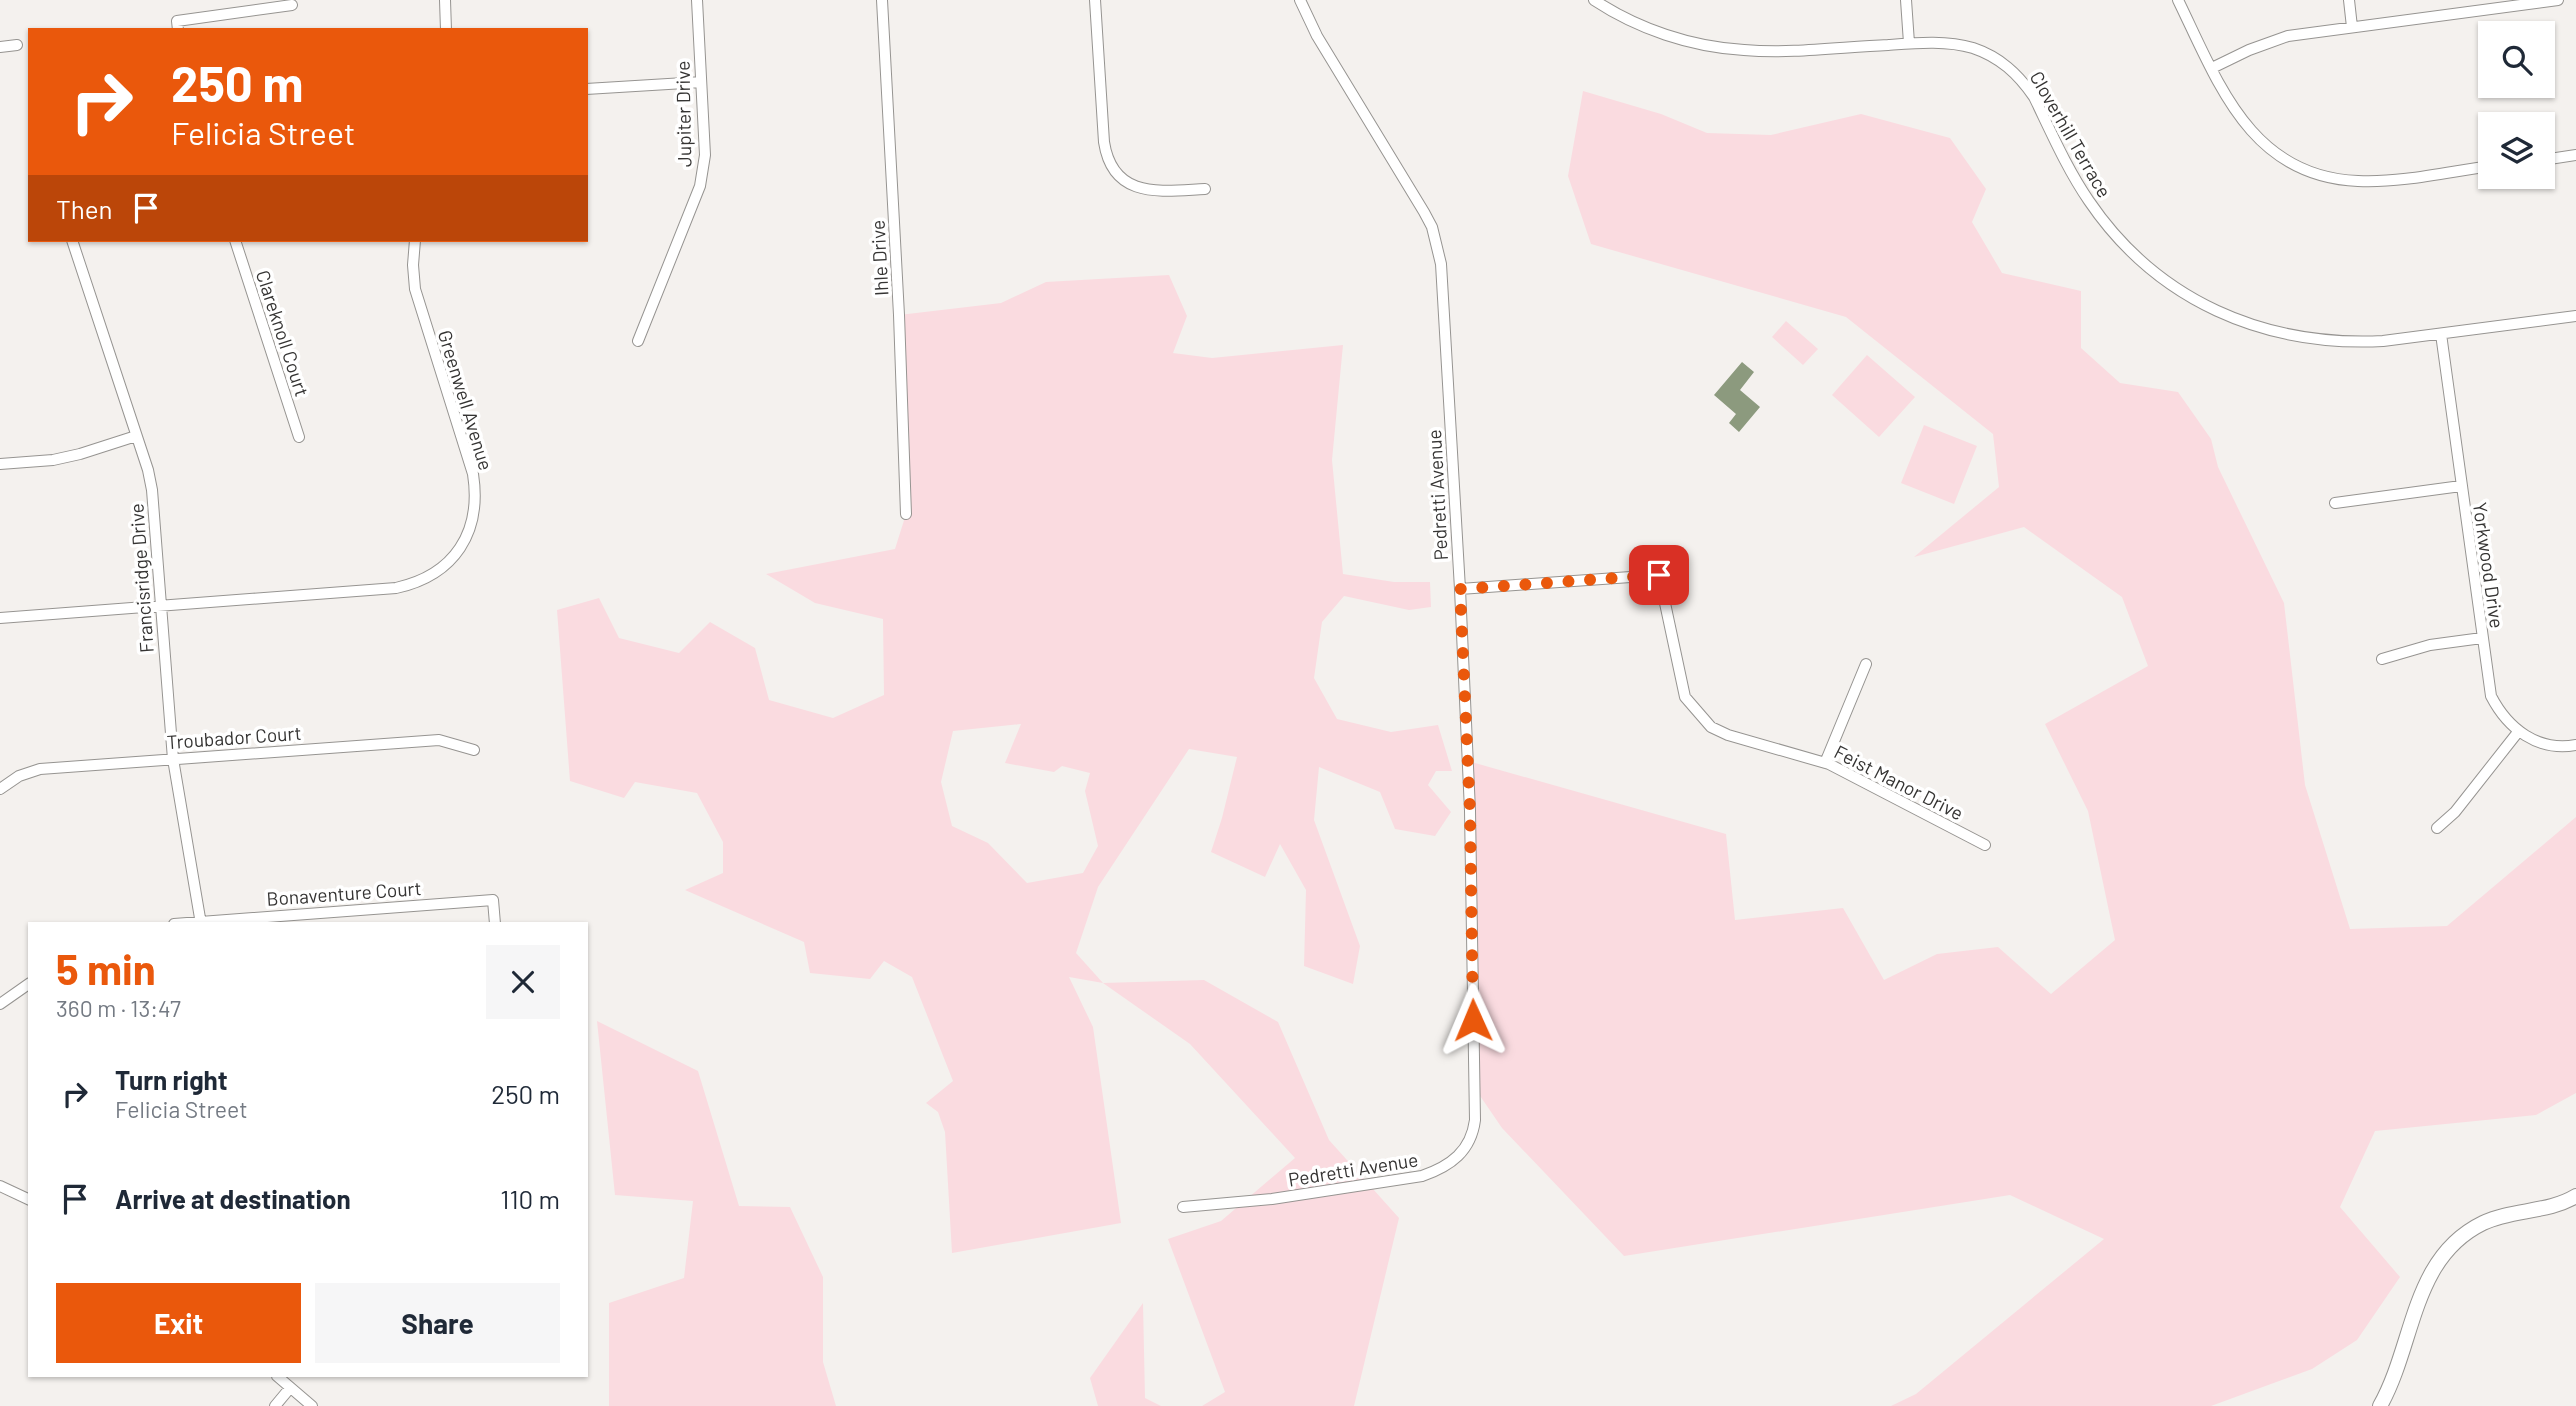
<!DOCTYPE html>
<meta charset="utf-8">
<style>
body{margin:0;font-family:Barlow,sans-serif;background:#f6f6f7;color:#1f2937;height:100vh;display:flex;flex-direction:column;font-size:26px;white-space:nowrap}
*{box-sizing:border-box;margin:0}
p{font-size:23px;color:#747a83}
.icon{flex:none;width:38px;height:38px;fill:none;stroke:currentColor;stroke-width:2;stroke-linecap:round;stroke-linejoin:round}
.map{position:relative;flex:1;overflow:hidden}
.panel{position:absolute;left:28px;top:922px;width:560px;height:455px;display:flex;flex-direction:column;background:#fff;border-radius:0px;box-shadow:0 2px 5px #0004}
.panel>*{flex:none}
.banner{position:absolute;left:28px;top:28px;width:560px;height:214px;border-radius:0px;box-shadow:0 2px 5px #0004;background:#ea580c;color:#fff;overflow:hidden}
.tools{position:absolute;left:2478px;top:21px;display:grid;gap:14px}
.tools a{display:grid;place-items:center;width:77px;height:77px;border-radius:0px;background:#fff;box-shadow:0 2px 5px #0004;font-size:35px}
.pin{position:absolute;display:grid;place-items:center;width:60px;height:60px;color:#fff;margin:-30px;border-radius:14px;box-shadow:0 4px 10px #0006}
.me{position:absolute;width:77px;margin:-38px;rotate:359deg;stroke-linejoin:round;filter:drop-shadow(0 0 5px #0008)}
.turn{display:flex;align-items:center;gap:24px;height:147px;padding:0 28px;font-size:32px}
.turn .icon{width:91px;height:91px;stroke-width:2.5}
.turn b{display:block;font-size:49px;line-height:60px}
.then{display:flex;align-items:center;height:66px;padding:0 28px;background:#0003;gap:14px;font-size:26px}
.round{display:grid;place-items:center;flex:none;width:74px;height:74px;border-radius:0px;background:#f6f6f7}
.head{display:flex;align-items:center;justify-content:space-between;height:119px;padding:0 28px}
h1{font-size:42px;font-weight:700;line-height:52px;color:#ea580c}
.cta{display:flex;gap:14px;margin-top:auto;padding:14px 28px}
.cta a{flex:1;height:80px;border-radius:0px;background:#ea580c;color:#fff;font-size:28px;font-weight:700;line-height:80px;text-align:center}
.cta a+a{background:#f6f6f7;color:#1f2937}
ul{padding:0;list-style:none}
li{display:flex;align-items:center;gap:21px;height:105px;padding:0 28px}
li div{flex:1}
li b{display:block;font-size:26px}
li em{font-style:normal}
.map>svg:first-child{display:block}
.green{fill:#fadbe0;fill-rule:evenodd}
.water{fill:#8c9a7e}
.lines{fill:none;stroke-linecap:round;stroke-linejoin:round}
.minor-casing{stroke:#969491;stroke-width:12}
.tertiary-casing{stroke:#969491;stroke-width:16}
.minor{stroke:#fff;stroke-width:10}
.tertiary{stroke:#fff;stroke-width:14}
.route{stroke:#ea580c;stroke-width:12;stroke-dasharray:0 21.6}
.labels{text-anchor:middle;dominant-baseline:central;stroke-width:7;stroke-linejoin:round;paint-order:stroke}
.street-label{font-size:19px;fill:#353433;stroke:#fff}
</style>
<div class="map">
<svg width="2576" height="1406" viewBox="0 0 2576 1406">
<rect width="100%" height="100%" fill="#f4f1ee"/>
<path class="green" d="M1583 91 1661 114 1707 133 1771 135 1861 114 1950 138 1986 189 1972 222 2002 273 2081 291V348L2120 383 2178 392 2211 439 2218 467 2284 603 2305 785 2350 929 2447 926 2576 817V1093L2536 1115 2375 1131 2340 1207 2400 1277 2357 1340 2312 1369 2211 1406H1891L1916 1394 2104 1239 2010 1195 1624 1256 1502 1128 1474 1087 1468 761 1726 834 1735 920 1843 908 1884 980 1937 954 1998 947 2051 994 2115 940 2088 811 2045 724 2148 666 2122 597 2024 527 1914 557 1999 487 1993 434 1846 317 1591 244 1568 176Z
M1169 275 1187 316 1173 353 1212 358 1343 345 1332 460 1343 574 1394 582H1430L1431 607 1409 610 1344 596 1322 622 1314 678 1337 719 1391 732 1438 725 1452 771H1436L1428 785 1451 812 1435 836 1395 829 1380 792 1319 767 1314 820 1360 946 1353 984 1304 966 1306 890 1280 844 1265 877 1211 852 1222 818 1237 757 1189 749 1098 887 1076 953 1103 983 1204 980 1278 1022 1329 1140 1399 1218 1354 1406H1202L1225 1392 1168 1239 1221 1221 1295 1158 1190 1044 1103 983 1069 977 1093 1027 1121 1223 952 1253 945 1132 938 1112 926 1103 953 1081 912 977 884 961 870 979 810 973 804 942 685 890 723 873V842L697 793 635 782 624 798 570 781 557 610 599 598 619 638 679 653 710 622 755 648 769 700 833 718 884 695 883 619 815 603 766 574 895 549 906 514 899 315 1001 303 1046 282ZM1021 724 1005 763 1054 772 1062 766 1090 773 1085 791 1098 846 1083 873 1027 883 988 843 952 826 941 782 953 731Z
M1786 321 1818 349 1803 365 1772 337Z
M1867 355 1915 397 1879 437 1832 395Z
M1924 425 1977 446 1954 504 1901 483Z
M597 1021 698 1071 739 1206 790 1207 823 1277V1362L836 1406H609V1303L684 1278 693 1201 615 1195Z
M1143 1303 1145 1398 1161 1406H1098L1090 1378Z"/>
<path class="water" d="M1742 362 1754 372 1740 390 1760 407 1739 432 1729 423 1736 414 1714 395Z"/>
<g class="lines">
<g class="minor-casing">
<path id="minor" d="M445 0 446 30
M882 0 899 315 906 514
M1095 0 1104 142C1113 200 1161 191 1205 189
M1594 0C1638 29 1691 47 1744 50 1792 54 1841 47 1888 45 1915 43 1946 40 1973 48 2000 57 2018 74 2034 97 2051 132 2067 169 2089 201 2157 301 2264 347 2383 341L2576 316
M1906 0 1909 43
M2178 0C2218 82 2250 177 2358 181 2401 183 2447 172 2490 166
M2349 0 2352 27
M178 30 177 21 292 5
M0 47 17 45
M2212 68 2249 50 2288 36 2558 0
M586 89 701 82
M2543 160 2576 155
M72 240 148 470 152 490 173 759 201 924
M235 240 299 437
M2441 334 2491 696C2508 729 2538 752 2576 745
M638 341 700 186 705 155 697 0
M0 464 53 460 80 454 136 436
M2335 503 2461 486
M1659 575 1685 697 1711 727 1728 735 1829 764 1985 845
M1460 589 1659 575 1679 566
M0 618 396 588C455 575 482 532 473 474L415 289 413 265 415 240
M2382 659 2430 645 2482 638
M1825 763 1866 664
M0 789 19 776 40 769 439 740 474 750
M2437 828 2455 812 2518 732
M174 924 493 900 495 924
M0 1004 30 983
M0 1186 30 1200
M1183 1207 1272 1199 1422 1176C1451 1166 1471 1151 1475 1120L1470 811 1460 589 1441 264 1432 227 1424 212 1317 36 1300 0
M277 1376 312 1406
M275 1406 290 1388"/>
</g>
<g class="tertiary-casing">
<path id="tertiary" d="M2380 1406C2415 1344 2411 1258 2483 1223 2512 1209 2548 1213 2576 1196"/>
</g>
<use href="#minor" class="minor"/>
<use href="#tertiary" class="tertiary"/>
</g>
<g class="lines">
<path class="route" d="M1473 1020 1470 811 1460 589 1659 575"/>
</g>
<g class="labels">
<g class="street-label">
<text transform="translate(683 114) rotate(-91)">Jupiter Drive</text>
<text transform="translate(2071 134) rotate(60)">Cloverhill Terrace</text>
<text transform="translate(879 258) rotate(-93)">Ihle Drive</text>
<text transform="translate(283 333) rotate(72)">Clareknoll Court</text>
<text transform="translate(466 400) rotate(73)">Greenwell Avenue</text>
<text transform="translate(1437 495) rotate(-93)">Pedretti Avenue</text>
<text transform="translate(2489 565) rotate(82)">Yorkwood Drive</text>
<text transform="translate(141 578) rotate(-94)">Francisridge Drive</text>
<text transform="translate(234 737) rotate(-4)">Troubador Court</text>
<text transform="translate(1899 782) rotate(27)">Feist Manor Drive</text>
<text transform="translate(344 893) rotate(-4)">Bonaventure Court</text>
<text transform="translate(1353 1169) rotate(-9)">Pedretti Avenue</text>
</g>
</g>
</svg>
<div class="tools">
<a><svg class="icon" aria-label="search" viewBox="0 0 24 24"><circle cx="10" cy="10" r="6"/><path d="M15 15l6 6"/></svg></a>
<a><svg class="icon" aria-label="layers" viewBox="0 0 24 24"><path d="M12 4l9 5-9 5-9-5zM3 14l9 5 9-5"/></svg></a>
</div>
<div class="pin" style="left:1659px;top:575px;background:#d93025"><svg class="icon" aria-label="arrive" viewBox="0 0 24 24"><path d="M6 21V4h12l-3 4 3 4H6"/></svg></div>
<svg class="me" style="left:1473px;top:1020px" viewBox="-20 -20 40 40"><path d="M0-17L14 15 0 8-14 15z" fill="#ea580c" stroke="#fff" stroke-width="4"/></svg>
<div class="banner">
<div class="turn"><svg class="icon" aria-label="right" viewBox="0 0 24 24"><path d="M7 20v-9h11M14 6l5 5-5 5"/></svg><div><b>250 m</b>Felicia Street</div></div>
<div class="then">Then<svg class="icon" aria-label="arrive" viewBox="0 0 24 24"><path d="M6 21V4h12l-3 4 3 4H6"/></svg></div>
</div>
<section class="panel">
<div class="head"><div><h1>5 min</h1><p>360 m · 13:47</p></div><a class="round"><svg class="icon" aria-label="close" viewBox="0 0 24 24"><path d="M6 6l12 12M18 6L6 18"/></svg></a></div>
<ul>
<li><svg class="icon" aria-label="right" viewBox="0 0 24 24"><path d="M7 20v-9h11M14 6l5 5-5 5"/></svg><div><b>Turn right</b><p>Felicia Street</p></div><em>250 m</em></li>
<li><svg class="icon" aria-label="arrive" viewBox="0 0 24 24"><path d="M6 21V4h12l-3 4 3 4H6"/></svg><div><b>Arrive at destination</b></div><em>110 m</em></li>
</ul>
<div class="cta"><a>Exit</a><a>Share</a></div>
</section>
</div>
